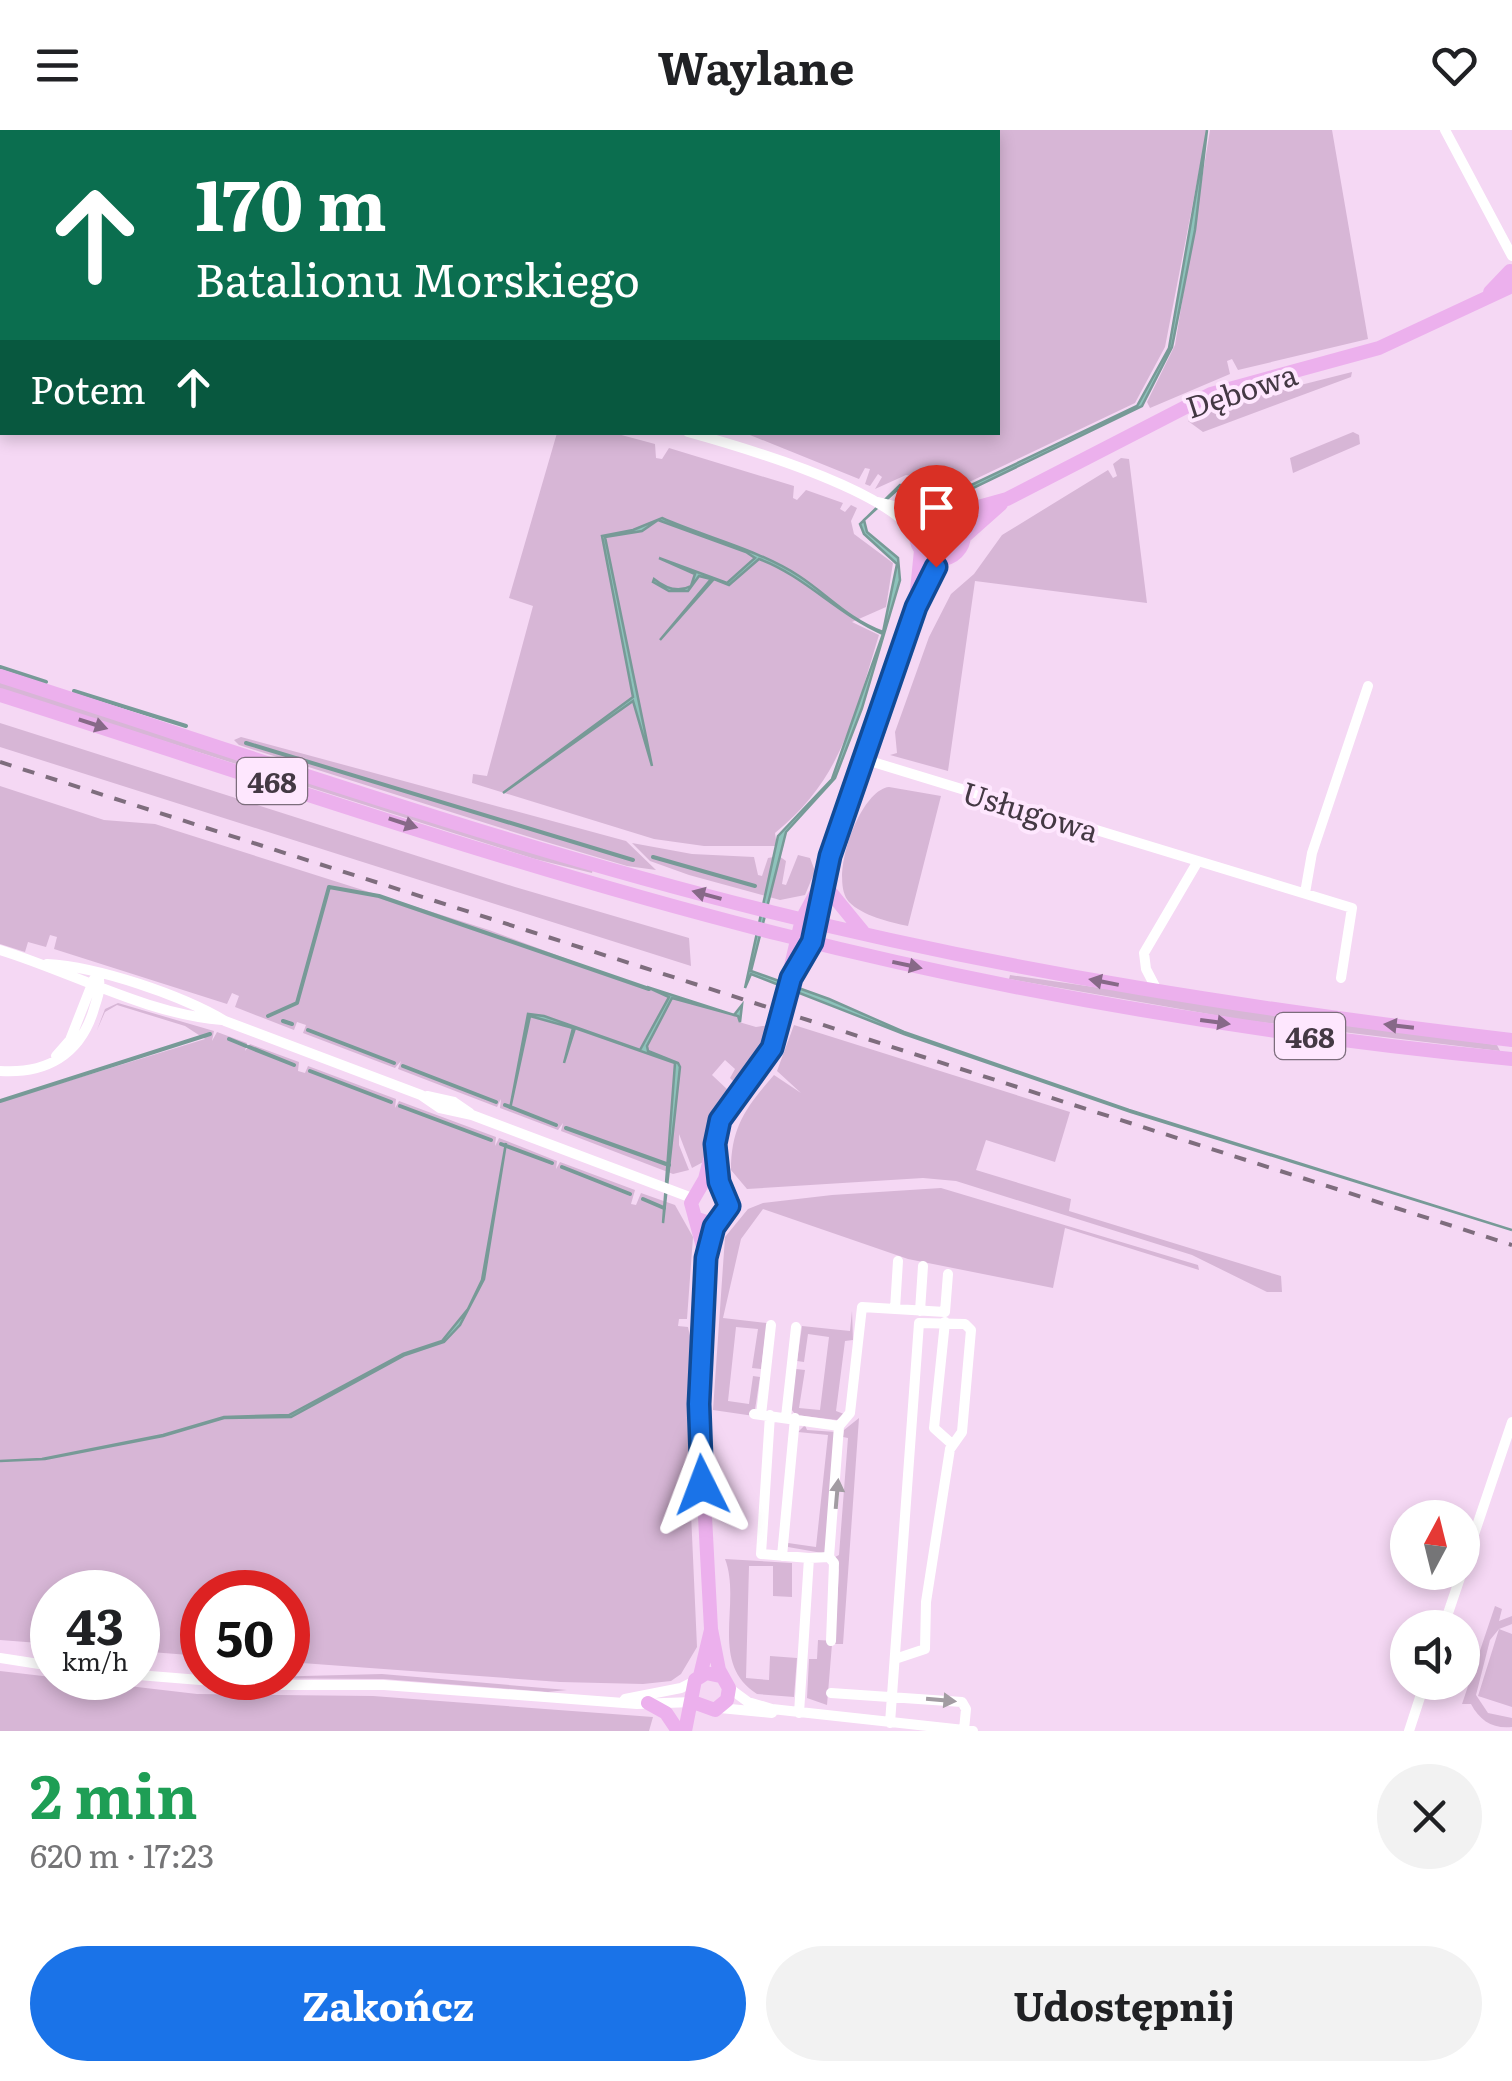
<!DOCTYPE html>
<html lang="pl">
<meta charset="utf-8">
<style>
body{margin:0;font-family:Literata,serif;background:#f2f2f2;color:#202124;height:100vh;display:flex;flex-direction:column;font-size:38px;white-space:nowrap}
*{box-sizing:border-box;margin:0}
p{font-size:32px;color:#757577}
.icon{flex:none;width:55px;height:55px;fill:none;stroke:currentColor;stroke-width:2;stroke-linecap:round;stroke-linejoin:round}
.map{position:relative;height:1601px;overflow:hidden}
.details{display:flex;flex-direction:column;background:#fff;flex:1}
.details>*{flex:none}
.guide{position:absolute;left:0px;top:0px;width:1000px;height:305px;box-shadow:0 5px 15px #0003;background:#0b6e4f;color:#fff;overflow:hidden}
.needle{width:65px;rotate:7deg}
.fabs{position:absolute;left:1390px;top:1370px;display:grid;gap:20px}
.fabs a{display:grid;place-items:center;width:90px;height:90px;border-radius:50%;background:#fff;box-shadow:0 5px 15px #0003;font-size:50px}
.speed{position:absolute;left:30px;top:1440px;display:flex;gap:20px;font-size:50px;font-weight:700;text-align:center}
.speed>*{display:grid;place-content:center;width:130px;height:130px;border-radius:50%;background:#fff;box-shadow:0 5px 15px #0003;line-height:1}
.speed small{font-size:25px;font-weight:400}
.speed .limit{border:15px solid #d22;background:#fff;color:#111}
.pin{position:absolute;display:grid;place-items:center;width:85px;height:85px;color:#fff;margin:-102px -42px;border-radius:50% 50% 50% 0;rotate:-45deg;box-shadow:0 0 10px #0007}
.pin .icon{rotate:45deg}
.me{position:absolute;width:110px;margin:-55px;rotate:357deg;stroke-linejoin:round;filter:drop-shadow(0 0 8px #0008)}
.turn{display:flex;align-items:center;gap:35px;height:210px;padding:0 30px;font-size:45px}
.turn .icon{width:130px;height:130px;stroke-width:2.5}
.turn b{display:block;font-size:70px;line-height:85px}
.then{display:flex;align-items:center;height:95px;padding:0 30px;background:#0003;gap:20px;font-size:38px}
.round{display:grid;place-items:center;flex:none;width:105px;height:105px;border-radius:52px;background:#f2f2f2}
.overview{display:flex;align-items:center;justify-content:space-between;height:170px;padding:0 30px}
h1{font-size:60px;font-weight:700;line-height:75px;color:#1e9e55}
.action{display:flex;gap:20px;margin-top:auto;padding:20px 30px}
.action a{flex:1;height:115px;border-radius:60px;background:#1a73e8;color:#fff;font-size:40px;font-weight:700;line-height:115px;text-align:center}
.action a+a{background:#f2f2f2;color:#202124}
header{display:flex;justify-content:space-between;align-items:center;height:130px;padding:0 30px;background:#fff;font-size:45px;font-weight:700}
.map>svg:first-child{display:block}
.green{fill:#d7b6d6}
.water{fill:#8dc3bb;stroke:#779a97;stroke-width:2.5}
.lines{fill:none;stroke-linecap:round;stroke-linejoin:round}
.stream{stroke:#779a97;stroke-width:4}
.minor{stroke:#fff;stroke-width:10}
.major{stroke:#ecb0ed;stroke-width:14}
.rail{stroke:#7e6d7d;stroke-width:4;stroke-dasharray:12 12;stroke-linecap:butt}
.oneway{fill:#876988}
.oneway2{fill:#a29ca2}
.route-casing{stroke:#114b97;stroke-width:25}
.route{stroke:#1a73e8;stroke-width:18}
.labels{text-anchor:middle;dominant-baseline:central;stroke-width:8;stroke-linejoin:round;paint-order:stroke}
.shield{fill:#fee7fe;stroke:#7c6d7c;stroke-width:2.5}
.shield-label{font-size:28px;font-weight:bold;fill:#443944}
.street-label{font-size:30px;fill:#443944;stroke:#fee7fe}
</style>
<header><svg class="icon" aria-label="menu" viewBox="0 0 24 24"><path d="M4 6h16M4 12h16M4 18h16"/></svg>Waylane<svg class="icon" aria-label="heart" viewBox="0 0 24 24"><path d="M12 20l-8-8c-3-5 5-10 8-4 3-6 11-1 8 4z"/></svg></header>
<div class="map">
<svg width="1512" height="1601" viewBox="0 0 1512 1601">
<rect width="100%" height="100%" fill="#f5d8f4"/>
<path class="green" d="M847 0H1207L1165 217 1135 273 963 355 906 345 875 359 882 347 878 344 870 356 865 354 870 339 865 338 859 349 745 303 998 302V2Z
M1210 0H1332L1368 209 1238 240 1232 229 1227 231 1230 244 1150 278 1147 272 1175 215Z
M1352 242 1351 247 1203 302 1188 291 1242 270Z
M1353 302 1359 305 1360 314 1293 343 1290 328Z
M557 303H614L655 314 656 328 662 329 669 318 794 356 793 368 797 370 806 360 843 373 840 379 845 382 851 375 857 378 851 391 854 404 893 433 886 477 852 492 879 505C854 585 843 648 775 703L777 716H704L654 709 472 653 473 644 487 646 533 476 509 468Z
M1121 328 1129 329 1147 473 975 451 948 641 890 625 897 623 895 602 929 507 951 464 974 444 1002 405 1108 340 1113 348 1117 346 1113 334Z
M0 551 593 738 592 743 535 729 0 559Z
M0 593 515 757 689 808 691 836 0 617Z
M241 607 626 711 656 740 627 736 536 709 239 615 234 610Z
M0 656 104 690 155 694 489 800 675 869 739 886V892L756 897 770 895 760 925 736 954 730 948 735 939 725 930 712 945 729 961 713 988 705 1031 692 1038 679 1004V1015L689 1040 673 1044 561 1001 563 993 558 1000 500 978 501 969 497 977 398 939 401 931 395 938 303 903 306 895 297 892 294 900 235 877 239 866 232 863 227 874 54 819 57 807 50 805 46 817 28 812 25 822 0 814Z
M889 657 941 666 908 796C889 792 863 786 849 772 828 750 859 660 889 657Z
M632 713 692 724 754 727 758 745 762 746 768 728 779 726 786 731 782 754 786 755 798 725 810 728 815 741 805 765 780 770 689 745 650 731Z
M1010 845 1497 915 1500 921 1243 890 1009 849Z
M118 873 214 901 212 911 217 902 247 913 245 921 250 914 299 932 298 941 305 943 308 936 396 969 395 978 399 971 496 1007 495 1016 499 1008 557 1031 556 1039 560 1032 635 1060 631 1074 636 1075 641 1063 675 1075 693 1107 687 1189H679L678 1196 688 1197 690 1206 688 1316 697 1517 681 1544 671 1551 643 1554 560 1552 288 1532V1462H202V1526L138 1521V1462H52V1514L0 1510V972L205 909 185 896 117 875 105 882 97 900 105 879Z
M794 895 1070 982 1055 1032 986 1010 976 1040 1071 1069 1069 1081 1281 1146 1282 1162H1267L1192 1125 956 1051 923 1048 747 1059 731 1040C731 997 746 977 774 945L801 963 777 941Z
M941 1058 1198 1135 1199 1140 1065 1098 1053 1158 908 1129 763 1079 741 1109 723 1188 767 1193 761 1239 752 1238 758 1199 736 1197 728 1271 749 1274 753 1246 760 1247 754 1286 713 1280 725 1107 748 1079 763 1073 832 1065Z
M852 1181 853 1210 845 1211 836 1281 844 1284 837 1290 796 1285 791 1279 796 1239 805 1240 799 1278 820 1280 829 1207 808 1204 804 1232 797 1231 802 1196 850 1201Z
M859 1288 843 1514H832L827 1575 807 1568 809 1529H817L818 1510 835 1511 839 1440 835 1427 839 1425 848 1308 843 1307 844 1300Z
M805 1295 807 1300 836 1302 827 1422 822 1423 788 1417V1413L816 1417 828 1305 798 1302Z
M725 1429 792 1433V1467L773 1466V1436H749L746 1548 769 1550 770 1526 797 1528 794 1567 757 1564C708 1533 742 1473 725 1429Z
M1495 1476 1502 1479 1499 1491 1512 1486V1494L1499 1499 1512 1504V1577L1478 1566 1499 1499 1490 1510 1476 1565 1488 1583 1512 1588V1597C1493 1599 1480 1591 1471 1574H1462Z
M0 1541 197 1564 373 1566 653 1587 649 1601H0Z
M382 1544 567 1560 548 1562 383 1549 227 1548Z"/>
<path class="water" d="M1207 0 1195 100 1172 217 1142 276 965 362 897 360 864 390 867 402 898 428 900 450 862 578 835 648 786 702 751 841 829 869 904 902 1129 980 1512 1100 1131 982 904 904 751 844 745 858 778 706 832 649 883 504C837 484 805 446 759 429L729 455 714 449 660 510 711 449 699 446 688 461H669L653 452 654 449C665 458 678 463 691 456L695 444 659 428 727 453 755 428 746 422 658 390 642 401 605 407 652 636 633 571 503 663 633 567 602 406 633 400 662 388C707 408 757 419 799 446 828 465 848 489 883 502L897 434 864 404 860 394 900 355 963 359 1137 276 1169 218Z
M647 857 734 885 742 875 740 892 738 886 672 868 647 916 648 921 678 933 680 937 663 1093 675 933 575 898 564 933 573 898 530 886 510 979 528 884 544 886 640 920 669 867Z
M506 1013 484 1149 460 1195 444 1212 405 1225 291 1287 224 1288 163 1306 45 1329 0 1331 42 1329 163 1305 224 1287 289 1285 403 1224 442 1211 468 1179 482 1150Z"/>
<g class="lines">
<path class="stream" d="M0 537 46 552
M74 561 186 596
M246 613 633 730
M653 727 755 756
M268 886 297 873 329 757 379 766 649 859
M283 891 292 894
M308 900 394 933
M229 909 246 916
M249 917 294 935
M403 936 496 972
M310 941 391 972
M0 971 210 904
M505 975 556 995
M400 976 491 1010
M566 998 669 1035
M501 1014 552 1033
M562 1037 630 1064
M643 1069 664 1078"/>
<path class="minor" d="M1445 0 1512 126
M0 114 2 115
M688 302C742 317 886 359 916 405
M878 372 927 384
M863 629 1198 731 1144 823 1146 839 1158 862
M1198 731 1352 778 1341 848
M1305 763 1312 723 1368 556
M0 820C72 842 146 884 222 890
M47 834C99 837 181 865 225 891L421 965 440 978 472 985 692 1068
M56 926 70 910 94 849
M0 941C46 944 79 925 93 882 96 871 101 861 99 850
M427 966 454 972 470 983
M895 1179 898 1131
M920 1181 923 1136
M945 1192 934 1298 953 1315
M754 1284 839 1296 829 1427
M761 1285 771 1195
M770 1285 761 1424 809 1428
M786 1287 796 1197
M839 1296 850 1283 862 1177 945 1182 948 1144
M782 1426 795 1288
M1462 1440 1512 1292
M1443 1498 1462 1442
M0 1528 52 1536
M138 1545 262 1555H384L637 1574 693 1572
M729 1558 748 1572 772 1579 973 1601
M831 1563 962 1572 966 1579 964 1600
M625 1569 681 1558 695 1551
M720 1578 772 1583
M799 1583 809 1428 829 1427 834 1433 831 1511
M890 1593 919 1193 965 1194 971 1200 962 1302 950 1319 926 1472 925 1519 895 1529
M1409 1601 1425 1552"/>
<path class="major" d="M1490 162 1510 141
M916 405a24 24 0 1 1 48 0a24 24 0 1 1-48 0Z
M953 384 1007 369 1211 264 1379 218 1512 156
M965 406 1001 374
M916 471 921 420
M0 546C256 628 511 718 771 782 1015 843 1263 881 1512 910
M0 565C258 647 516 738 779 804 1020 865 1265 905 1512 929
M822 752 863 802
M792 848C816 816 814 784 823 748 835 702 919 447 945 428
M695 1088 712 1094 728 1082 716 1019
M706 1128 717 1093
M700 1546 711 1500
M693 1572 715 1580 727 1570 729 1558 719 1540 711 1499 699 1274 706 1128 691 1073 705 1049 720 990 772 917 802 789 822 752
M648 1573 666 1583 678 1601
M685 1601 695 1550 706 1543 720 1546"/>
<path class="rail" d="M0 632 1512 1115"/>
</g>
<defs><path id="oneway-solid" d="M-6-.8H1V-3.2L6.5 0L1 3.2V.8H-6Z" transform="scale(2.5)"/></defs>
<g class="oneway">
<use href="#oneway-solid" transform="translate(93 594) rotate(18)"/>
<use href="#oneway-solid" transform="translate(403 693) rotate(18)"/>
<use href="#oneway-solid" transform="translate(707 765) rotate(-165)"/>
<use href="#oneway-solid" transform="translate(907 835) rotate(12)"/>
<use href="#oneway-solid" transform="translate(1104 852) rotate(-169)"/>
<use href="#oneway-solid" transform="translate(1215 892) rotate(8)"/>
<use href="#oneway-solid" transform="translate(1399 896) rotate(-173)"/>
</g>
<g class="oneway2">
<use href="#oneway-solid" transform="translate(837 1364) rotate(-85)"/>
<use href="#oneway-solid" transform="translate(941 1570) rotate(5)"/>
</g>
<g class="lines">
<g class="route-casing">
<path id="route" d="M702 1355 699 1274 706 1128 714 1097 729 1076 719 1052 715 1014 720 990 772 918 791 848 812 812 830 726 916 477 936 437"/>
</g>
<use href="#route" class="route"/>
</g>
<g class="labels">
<g class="shield">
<rect x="237" y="628" width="70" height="46" rx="8"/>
<rect x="1275" y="883" width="70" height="46" rx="8"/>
</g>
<g class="shield-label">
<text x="272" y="651">468</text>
<text x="1310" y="906">468</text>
</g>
<g class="street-label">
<text transform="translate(1241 259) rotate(-18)">Dębowa</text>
<text transform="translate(1031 680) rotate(17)">Usługowa</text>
</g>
</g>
</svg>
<div class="fabs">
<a><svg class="needle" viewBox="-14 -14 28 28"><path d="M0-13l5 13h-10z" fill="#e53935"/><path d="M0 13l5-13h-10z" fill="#757577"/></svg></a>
<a><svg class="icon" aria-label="sound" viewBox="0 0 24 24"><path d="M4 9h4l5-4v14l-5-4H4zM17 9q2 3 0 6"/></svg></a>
</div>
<div class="speed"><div>43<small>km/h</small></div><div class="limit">50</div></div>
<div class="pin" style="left:936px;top:437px;background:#d93025"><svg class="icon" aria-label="arrive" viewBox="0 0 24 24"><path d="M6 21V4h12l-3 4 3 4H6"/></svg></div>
<svg class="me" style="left:702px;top:1355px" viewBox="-20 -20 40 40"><path d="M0-17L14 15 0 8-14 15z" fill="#1a73e8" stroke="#fff" stroke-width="4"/></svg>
<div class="guide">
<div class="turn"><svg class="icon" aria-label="ahead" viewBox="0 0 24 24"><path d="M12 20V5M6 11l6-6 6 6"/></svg><div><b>170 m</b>Batalionu Morskiego</div></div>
<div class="then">Potem<svg class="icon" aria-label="ahead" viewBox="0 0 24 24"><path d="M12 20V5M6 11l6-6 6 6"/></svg></div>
</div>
</div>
<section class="details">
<div class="overview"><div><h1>2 min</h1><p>620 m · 17:23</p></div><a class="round"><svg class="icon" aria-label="close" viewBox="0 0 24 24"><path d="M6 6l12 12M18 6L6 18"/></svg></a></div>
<div class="action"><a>Zakończ</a><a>Udostępnij</a></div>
</section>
